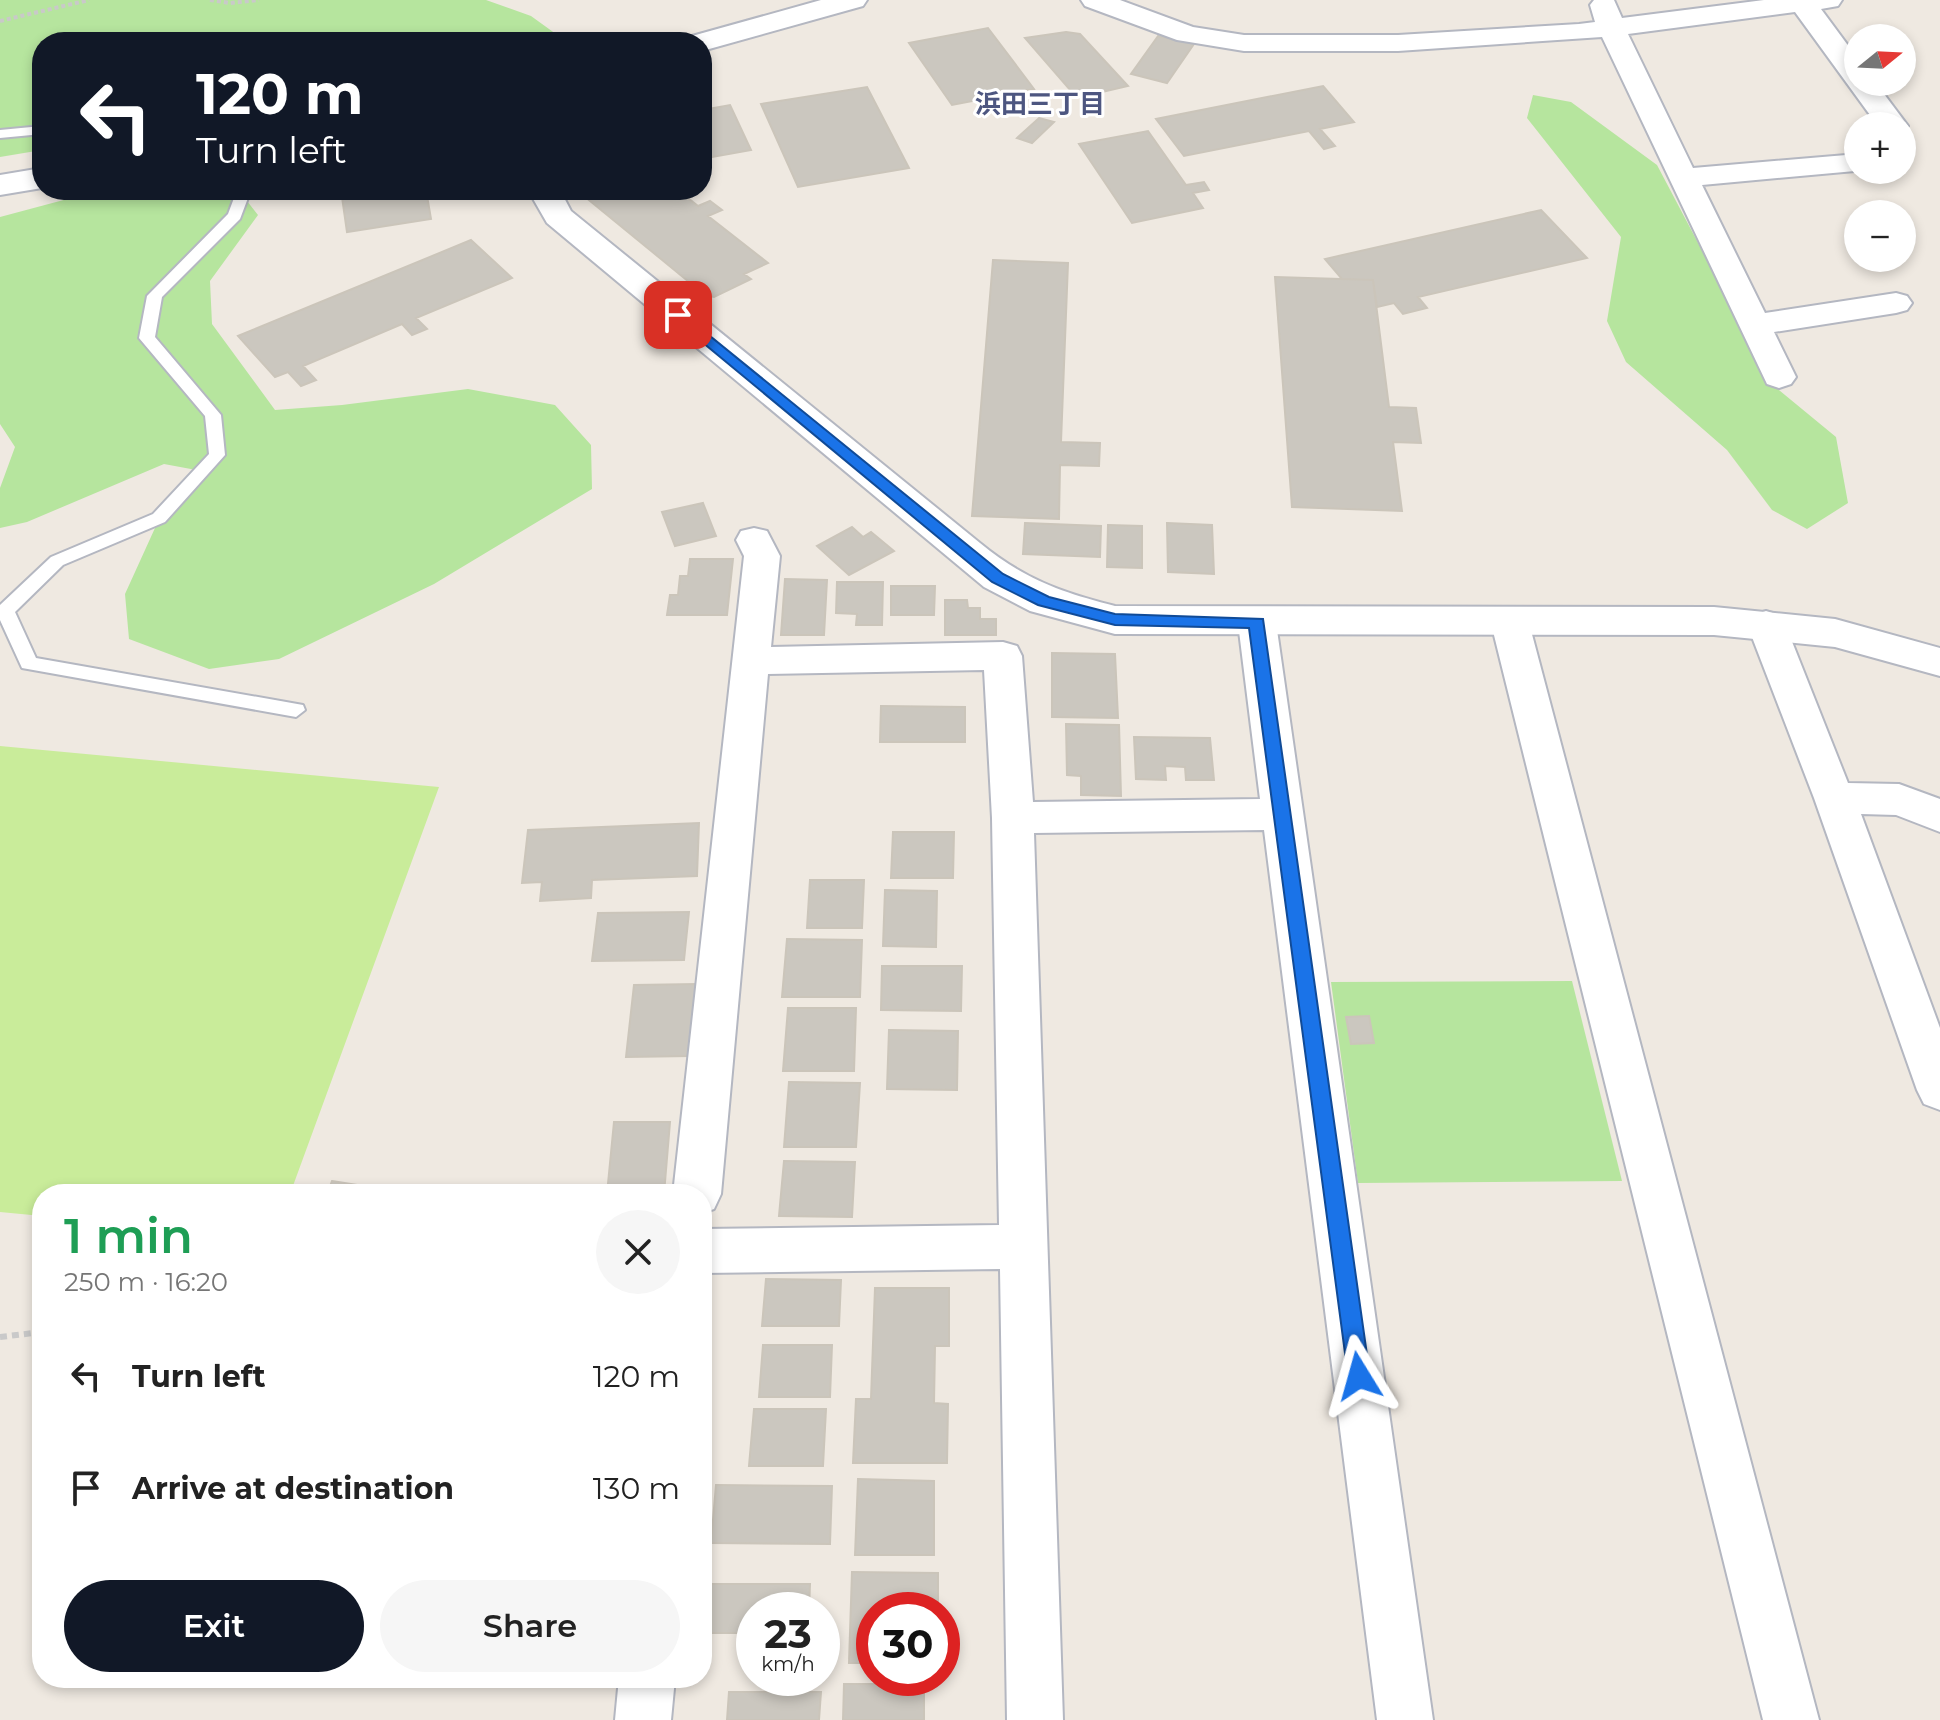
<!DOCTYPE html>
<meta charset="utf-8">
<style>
body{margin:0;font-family:Montserrat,"Noto Sans JP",sans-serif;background:#f6f6f6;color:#222;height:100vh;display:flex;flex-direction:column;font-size:30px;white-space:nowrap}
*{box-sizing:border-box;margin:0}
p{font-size:26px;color:#767676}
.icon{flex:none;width:44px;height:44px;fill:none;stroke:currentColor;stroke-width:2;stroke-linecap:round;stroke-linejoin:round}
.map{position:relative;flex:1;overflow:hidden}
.drawer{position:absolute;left:32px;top:1184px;width:680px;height:504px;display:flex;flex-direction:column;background:#fff;border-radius:32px;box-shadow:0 4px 12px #0003}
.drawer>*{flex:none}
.banner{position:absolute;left:32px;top:32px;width:680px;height:168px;border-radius:32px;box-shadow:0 4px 12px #0003;background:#111827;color:#fff;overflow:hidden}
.needle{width:52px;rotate:72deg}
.tools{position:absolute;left:1844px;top:24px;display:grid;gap:16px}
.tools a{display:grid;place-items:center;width:72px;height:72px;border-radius:50%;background:#fff;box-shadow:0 4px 12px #0003;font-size:40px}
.speed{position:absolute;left:736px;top:1592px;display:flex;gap:16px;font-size:40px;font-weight:700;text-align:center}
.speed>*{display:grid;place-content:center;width:104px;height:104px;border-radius:50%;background:#fff;box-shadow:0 4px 12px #0003;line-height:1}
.speed small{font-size:20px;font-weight:400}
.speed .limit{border:12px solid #d22;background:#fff;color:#111}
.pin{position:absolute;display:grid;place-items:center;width:68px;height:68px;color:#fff;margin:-34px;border-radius:16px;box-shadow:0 4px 12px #0006}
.me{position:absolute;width:88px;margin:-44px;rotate:352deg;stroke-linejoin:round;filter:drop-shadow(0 0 6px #0008)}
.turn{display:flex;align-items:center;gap:28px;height:168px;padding:0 32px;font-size:36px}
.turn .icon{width:104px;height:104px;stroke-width:2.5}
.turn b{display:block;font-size:56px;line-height:68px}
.round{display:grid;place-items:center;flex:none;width:84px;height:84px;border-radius:42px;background:#f6f6f6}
.overview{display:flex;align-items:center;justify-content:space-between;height:136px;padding:0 32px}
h1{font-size:48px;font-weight:600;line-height:60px;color:#1e9e55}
.button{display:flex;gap:16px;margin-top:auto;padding:16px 32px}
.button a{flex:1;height:92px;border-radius:48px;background:#111827;color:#fff;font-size:32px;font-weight:600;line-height:92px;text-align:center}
.button a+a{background:#f6f6f6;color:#222}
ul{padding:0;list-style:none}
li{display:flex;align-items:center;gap:24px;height:112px;padding:0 32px}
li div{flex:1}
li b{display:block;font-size:30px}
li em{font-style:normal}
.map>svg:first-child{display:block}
.green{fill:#b6e59e}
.pitch{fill:#c9ec9a}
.building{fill:#cbc7bf;stroke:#cbc5ba;stroke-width:2}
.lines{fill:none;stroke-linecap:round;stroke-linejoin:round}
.service-casing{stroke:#b4b7c1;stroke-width:4}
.minor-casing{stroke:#b4b7c1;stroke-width:4}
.tertiary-casing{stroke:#b4b7c1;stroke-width:4}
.secondary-casing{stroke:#b4b7c1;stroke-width:4}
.path-far1{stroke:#c9c9c9;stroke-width:4;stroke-dasharray:4 3;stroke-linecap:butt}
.path{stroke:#c9c9c9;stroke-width:6;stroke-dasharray:7 5;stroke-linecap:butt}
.service{fill:#fff;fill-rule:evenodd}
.minor{fill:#fff;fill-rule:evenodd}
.tertiary{fill:#fff;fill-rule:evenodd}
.secondary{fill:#fff;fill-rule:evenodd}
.route{fill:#1a73e8;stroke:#114b97;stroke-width:2}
.labels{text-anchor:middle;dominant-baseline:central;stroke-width:6;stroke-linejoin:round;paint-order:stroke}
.far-neighbourhood-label{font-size:26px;font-weight:bold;fill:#4d5680;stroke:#fff}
</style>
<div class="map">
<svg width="1940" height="1720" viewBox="0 0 1940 1720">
<rect width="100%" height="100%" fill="#efe9e1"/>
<path class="green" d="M0 0H486L531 16 567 42H42V150L0 157Z
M1533 95 1571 102 1657 165 1773 385 1836 437 1848 503 1807 529 1772 510 1727 450 1626 362 1607 321 1621 237 1527 118Z
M101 190 240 192 258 215 210 281 212 324 275 410 342 405 468 389 555 405 591 445 592 489 434 584 279 659 209 669 129 639 125 594 155 528 207 472 164 464 27 522 0 528V488L15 447 0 424V217Z
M1572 981 1622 1181 1358 1183 1331 982Z"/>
<path class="pitch" d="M0 746 439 787 290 1194H42V1216L0 1212Z"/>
<path class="building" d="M988 28 1034 89 952 105 909 43Z
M1066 32 1080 34 1128 86 1077 98 1025 38Z
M1158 36 1194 44 1167 83 1131 74Z
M1323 86 1354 122 1320 129 1335 146 1324 149 1309 131 1184 156 1156 119Z
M867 87 909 168 798 187 761 104Z
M730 105 751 150 707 158 702 149V110Z
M1039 118 1054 122 1032 143 1017 138Z
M1148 131 1186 185 1204 182 1209 190 1193 193 1203 208 1132 223 1079 144Z
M386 190H426L431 219 347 232 342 197Z
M598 190H678L698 206 710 201 722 210 708 216 768 263 744 274 751 279 714 297 705 295 584 196Z
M1541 210 1587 258 1418 297 1427 308 1403 314 1394 303 1377 307 1373 280 1342 279 1325 259Z
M471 240 512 278 416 318 427 329 412 335 402 324 303 366 316 380 301 386 288 372 275 377 238 336Z
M993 260 1068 263 1061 442 1100 443 1099 466 1060 465 1059 519 972 516Z
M1275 277 1373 280 1389 407 1416 408 1421 443 1393 442 1402 511 1292 507Z
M703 503 716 536 675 546 662 512Z
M1025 523 1101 526 1100 557 1023 554Z
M1167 523 1212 525 1214 574 1168 572Z
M1108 525 1142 526V568L1107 567Z
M852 527 863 537 871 532 894 551 849 575 817 546Z
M690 559H733L727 615H667L670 595H678L680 576H688Z
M785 579 827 580 824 635H781Z
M837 582H883L882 625H856L857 614 836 613Z
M891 586H935L934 615H891Z
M945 600H967L968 608H980V619H996V635H945Z
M1052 653 1115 654 1118 718 1052 717Z
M881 706 965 707V742H880Z
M1066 724 1119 725 1121 796 1081 795V776L1067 775Z
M1134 737 1210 738 1214 780H1186L1185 767 1165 766 1166 780 1136 779Z
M699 823 697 876 592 880 591 898 540 901 542 882 522 883 528 830Z
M893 832H954L953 878H891Z
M810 880H864L862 928H807Z
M885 890 937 891 936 947 883 946Z
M689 912 684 960 592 961 598 913Z
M787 939 862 940 860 997H782Z
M882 966H962L961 1011 881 1010Z
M697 984 690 1056 626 1057 634 985Z
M788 1008H856L854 1071H783Z
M1369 1016 1374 1043 1351 1044 1346 1017Z
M889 1030 958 1031 957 1090 887 1089Z
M789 1082 860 1083 856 1147H784Z
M614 1122H670L664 1194H607Z
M784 1161 855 1162 852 1217 779 1216Z
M332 1181 414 1194H327Z
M766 1279 841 1280 839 1326H762Z
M875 1288H949V1346H935L934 1403 948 1404 947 1463H853L856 1399H871Z
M763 1345H832L830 1397H759Z
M754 1409H826L823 1466H749Z
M858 1479 934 1481V1555H855Z
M716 1485 832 1486 830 1544 711 1543Z
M852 1572 938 1573V1610H874V1663H849Z
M707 1584H810L809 1610H754V1633H703Z
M844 1684H924V1720H843Z
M729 1692H821L819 1720H727Z"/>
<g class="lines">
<g class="service-casing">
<path id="service" d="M42 126V134L0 138V130Z
M237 190H251L240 219 162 297 155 337 221 415 225 455 165 522 63 565 15 612 36 658 303 705 305 710 296 717 22 668 0 620V605L51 557 153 514 209 454 205 416 139 338 147 296 228 214Z"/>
</g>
<g class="minor-casing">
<path id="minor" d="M1081 0H1120L1193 27 1244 35H1398L1579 24 1595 22 1590 5 1594 0H1614L1622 18 1764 0H1842L1838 6 1821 9 1858 59V82H1875L1908 126 1903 132 1902 126H1878L1795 12 1628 34 1693 168 1858 154V170H1866L1702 185 1765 313 1896 293 1907 296 1912 303 1907 310 1896 313 1774 332 1796 377 1791 384 1779 388 1767 384 1602 37 1398 51H1244L1177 40 1085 6Z
M754 528 767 531 780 556 771 647 1003 642 1017 646 1022 656 1033 802 1260 799 1238 623 1244 614 1257 610 1270 614 1276 623 1433 1720H1377L1264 830 1034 833 1063 1720H1007L1000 1269 702 1273V1229L999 1225 992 818 984 670 768 674 721 1194 714 1209 702 1213V1194H673L744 556 736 540 741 531Z
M1510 610 1523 614 1529 623 1819 1720H1763L1491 623 1497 614Z
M1766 611 1779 615 1785 624 1848 783 1899 784 1940 799V832L1896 815 1861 814 1940 1028V1110L1924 1104 1917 1090 1814 798 1747 624 1753 615Z
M619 1678H675L671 1720H615Z"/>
</g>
<g class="tertiary-casing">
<path id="tertiary" d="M528 190H560L571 211 980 543C1024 579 1060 592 1115 606L1714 607 1835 619 1940 648V676L1835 647 1714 635 1115 634 1030 611 984 587 547 223Z"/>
</g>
<g class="secondary-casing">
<path id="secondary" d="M821 0H867L863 6 702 51V42H687L692 36Z
M42 168V188L0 195V175Z"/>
</g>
<path class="path-far1" d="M210 0 230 3 259 0
M0 21 89 0"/>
<path class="path" d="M0 1337 42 1332"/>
<use href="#service" class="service"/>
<use href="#minor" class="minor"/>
<use href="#tertiary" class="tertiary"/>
<use href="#secondary" class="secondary"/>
</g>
<path class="route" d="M678 310 1003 574 1049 597 1115 614 1263 619 1370 1376 1366 1384 1359 1387 1351 1384 1348 1376 1249 628 1115 625 1038 605 992 582 673 318V312Z"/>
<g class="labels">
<g class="far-neighbourhood-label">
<text x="1040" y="104">浜田三丁目</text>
</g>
</g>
</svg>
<div class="tools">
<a><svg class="needle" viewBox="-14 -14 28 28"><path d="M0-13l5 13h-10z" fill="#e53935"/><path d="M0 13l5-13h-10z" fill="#767676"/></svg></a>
<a>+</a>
<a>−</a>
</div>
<div class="speed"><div>23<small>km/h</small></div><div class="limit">30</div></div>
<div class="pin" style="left:678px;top:315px;background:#d93025"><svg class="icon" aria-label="arrive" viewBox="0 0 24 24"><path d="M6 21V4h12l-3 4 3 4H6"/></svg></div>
<svg class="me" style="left:1359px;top:1376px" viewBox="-20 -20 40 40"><path d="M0-17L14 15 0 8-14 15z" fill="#1a73e8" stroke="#fff" stroke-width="4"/></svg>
<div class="banner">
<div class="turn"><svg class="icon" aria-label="left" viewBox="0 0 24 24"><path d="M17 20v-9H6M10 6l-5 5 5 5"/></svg><div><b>120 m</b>Turn left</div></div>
</div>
<section class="drawer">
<div class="overview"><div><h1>1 min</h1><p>250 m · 16:20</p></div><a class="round"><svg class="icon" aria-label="close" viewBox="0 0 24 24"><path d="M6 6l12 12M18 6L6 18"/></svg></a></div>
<ul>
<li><svg class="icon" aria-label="left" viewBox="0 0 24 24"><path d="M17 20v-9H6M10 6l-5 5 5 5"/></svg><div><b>Turn left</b></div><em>120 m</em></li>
<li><svg class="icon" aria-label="arrive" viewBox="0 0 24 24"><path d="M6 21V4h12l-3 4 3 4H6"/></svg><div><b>Arrive at destination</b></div><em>130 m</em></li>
</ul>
<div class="button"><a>Exit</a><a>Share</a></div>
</section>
</div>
